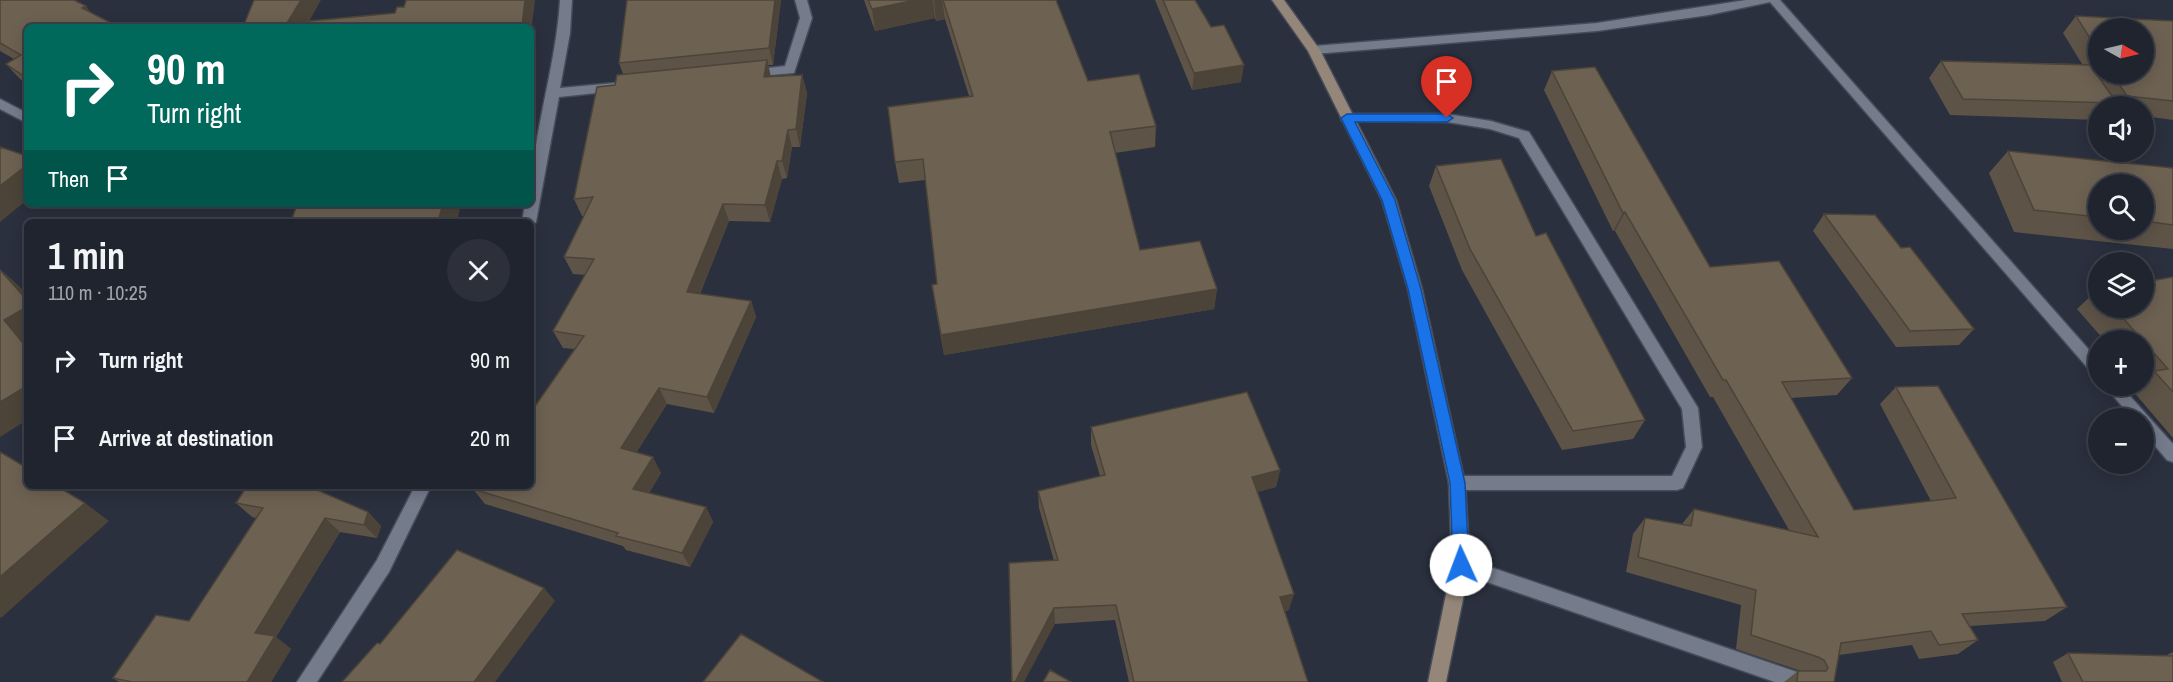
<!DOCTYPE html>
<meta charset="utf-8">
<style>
body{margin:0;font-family:"Archivo Narrow",sans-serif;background:#2d303a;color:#f1f3f6;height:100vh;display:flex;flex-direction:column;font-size:22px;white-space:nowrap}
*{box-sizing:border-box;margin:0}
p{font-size:20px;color:#a2a4aa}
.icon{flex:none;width:33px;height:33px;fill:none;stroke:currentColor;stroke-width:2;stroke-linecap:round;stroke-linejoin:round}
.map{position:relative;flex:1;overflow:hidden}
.sheet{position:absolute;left:24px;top:219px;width:510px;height:270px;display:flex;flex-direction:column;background:#20242e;border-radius:9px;box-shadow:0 3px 15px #0003,0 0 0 2px #3d414a}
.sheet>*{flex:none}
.guide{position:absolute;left:24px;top:24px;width:510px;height:183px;border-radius:9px;box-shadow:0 3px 15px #0003,0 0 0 2px #3d414a;background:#00695c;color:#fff;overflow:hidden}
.needle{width:39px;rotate:98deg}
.fabs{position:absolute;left:2088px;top:18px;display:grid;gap:12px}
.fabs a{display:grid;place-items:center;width:66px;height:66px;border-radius:50%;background:#20242e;box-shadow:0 3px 15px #0003,0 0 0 2px #3d414a;font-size:30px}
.pin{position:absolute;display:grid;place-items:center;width:51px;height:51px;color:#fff;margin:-62px -26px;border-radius:50% 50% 50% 0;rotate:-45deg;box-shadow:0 0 6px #0007}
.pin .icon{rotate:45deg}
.me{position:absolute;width:66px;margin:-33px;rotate:358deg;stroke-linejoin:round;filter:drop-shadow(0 0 4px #0008)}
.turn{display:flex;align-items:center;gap:21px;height:126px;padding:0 24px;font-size:27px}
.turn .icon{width:78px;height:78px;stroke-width:2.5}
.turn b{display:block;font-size:42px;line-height:51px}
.then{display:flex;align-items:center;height:57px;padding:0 24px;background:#0003;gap:12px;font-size:22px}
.round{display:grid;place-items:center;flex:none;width:63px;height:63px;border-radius:32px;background:#2d303a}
.headline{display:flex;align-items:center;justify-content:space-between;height:102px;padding:0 24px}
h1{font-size:36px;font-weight:800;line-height:45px}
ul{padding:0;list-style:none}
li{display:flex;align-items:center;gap:18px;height:78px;padding:0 24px}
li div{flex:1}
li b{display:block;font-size:22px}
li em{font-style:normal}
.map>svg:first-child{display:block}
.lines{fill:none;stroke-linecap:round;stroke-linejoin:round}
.lane-casing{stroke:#474b58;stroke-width:3}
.street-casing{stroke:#474b58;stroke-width:3}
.secondary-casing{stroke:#474b58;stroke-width:3}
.lane{fill:#747b8b;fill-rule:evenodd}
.street{fill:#747b8b;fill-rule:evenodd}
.secondary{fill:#948779;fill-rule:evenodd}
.wall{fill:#5e5347;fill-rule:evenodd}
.shaded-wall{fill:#4c4439}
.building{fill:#6d6152;stroke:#4c4439;stroke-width:1.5}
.route{fill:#1a73e8;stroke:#114b97;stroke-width:1.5}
</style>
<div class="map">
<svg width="2173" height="682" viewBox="0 0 2173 682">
<rect width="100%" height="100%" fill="#2a303e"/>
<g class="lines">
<g class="lane-casing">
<path id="lane" d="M1347 114H1447L1491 121 1529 132 1698 408 1702 447 1683 488 1677 490H1457L1451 488 1449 483 1451 478 1457 476H1672L1686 447 1682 409 1519 138 1490 129 1447 122 1342 121 1341 118 1342 115Z"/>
</g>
<g class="street-casing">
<path id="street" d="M560 0H572L570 33 560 88 615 83 621 87 615 91 559 97 536 222 531 227V222H522L525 204H531C531 135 556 69 560 0Z
M795 0H807L812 18 794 73 746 77 744 74 746 71 750 70 785 66 800 18Z
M1746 0H1780L2098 360V376L2093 374 1770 2 1709 15 1597 31 1314 54 1308 50 1314 46 1597 23Z
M0 99 27 113V123L0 109Z
M2105 386H2121L2173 444V462L2167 460 2144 433V418H2132Z
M415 486H431L389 572 317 682H297L377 560Z
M1461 557 1800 673 1806 676 1809 682H1775L1461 573 1455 571 1452 565 1455 559Z"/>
</g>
<g class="secondary-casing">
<path id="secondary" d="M1272 0H1284L1320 50 1396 200 1422 289 1465 483 1470 565 1446 682H1428L1452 565 1449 483 1408 289 1382 200 1308 51Z"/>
</g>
<use href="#lane" class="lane"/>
<use href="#street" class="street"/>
<use href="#secondary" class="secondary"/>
</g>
<path class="wall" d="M0 0 91 13 113 24 116 27H27V84L20 79 6 64 14 59 0 51Z
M627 0H781L773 65H768L771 76 802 75 807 93 800 147H792L787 178 782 179 770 222 729 221 700 294 751 301 756 317 714 413 667 404 636 453 661 473 649 493 706 507 713 522 690 567 626 550 623 546 485 504 473 489 531 486 575 349 563 348 553 331 586 275 573 274 564 257 585 216H582L574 199 615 85 623 74 619 63Z
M864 0H1056L1088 81 1156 126 1155 147 1115 153 1140 250 1217 289 1214 309 944 355 935 305 937 284 925 180 899 183 895 162 969 96 945 19 936 21 935 18 875 31Z
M1155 0H1195L1241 82 1192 90Z
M2076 16 2173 21V120L2144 116V106H2098V120L1950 115 1929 78 1941 61 2082 64 2063 33ZM2098 28 2144 74H2098Z
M1552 71 1710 267 1852 378 1837 395 1791 398 1854 510 1931 501 1880 404 1896 387 2067 607 2045 621 1970 626 1978 640 1958 654 1919 659 1912 645 1839 655 1834 682H1784L1798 671H1801L1736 649 1741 605 1626 572 1633 534 1645 518 1682 524 1694 509 1789 530 1713 397H1710L1615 231H1613L1544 90Z
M2008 151 2173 168V249L2014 232 1989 173ZM2098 184H2144V230H2098Z
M1436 166 1536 236 1645 420 1633 439 1562 450 1462 270 1429 186Z
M1824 214 1901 248 1974 329 1959 345 1896 347 1813 231Z
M2173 277V438L2132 390 2137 386H2144V340H2104L2077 309 2098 289V308H2144Z
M1091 427 1280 470 1276 487 1257 492 1289 610 1285 611 1308 682H1129L1115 620 1055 624 1009 563 1054 561 1039 508 1038 491 1100 476 1091 445Z
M236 503 368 512 381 526 377 538 340 532 276 637 291 649 271 682H119L113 678 189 621 256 518 252 517Z
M2173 652V682H2062L2053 662 2068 653 2165 656Z"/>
<path class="shaded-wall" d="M301 0H321L306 27 287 23Z
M525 0H535L531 32V27H522Z
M775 0H781L773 65 769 48Z
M916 0H933L935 18 875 31 872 9Z
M934 0H942L945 19 936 21Z
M86 6 98 22 82 8Z
M767 60 771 78 764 77Z
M1244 65 1241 82 1192 90 1194 73Z
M802 75 807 93 800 147 796 129Z
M788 130 792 147 787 178 782 161Z
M777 161 782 179 770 222 765 205Z
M27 165V200L0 222V186Z
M443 204H461L457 222H438Z
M723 204 729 221 694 308 687 292Z
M1625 212 1615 231H1613L1623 213Z
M0 269 20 287 27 295V300Z
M1217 289 1214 309 944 355 941 335Z
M751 301 756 317 714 413 707 397Z
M27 307V348L4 320Z
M27 386V420L0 437V402Z
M659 388 667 404 630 463 621 448Z
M653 457 661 473 642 504 633 489Z
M1280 470 1276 487 1248 494 1252 477Z
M85 503 109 521 1 618 0 617V577Z
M706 507 713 522 690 567 682 553Z
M368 512 381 526 377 538 364 525Z
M325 518 340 532 276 637 291 649 271 682H247L255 633Z
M544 588 555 601 495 682H474Z
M1294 594 1289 610 1276 613 1280 597Z
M1054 608 1055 624 1024 682H1015Z"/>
<path class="building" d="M0 0H74L86 6 82 8 113 24 108 27H27V78L6 64 21 55 0 43Z
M254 0H301L287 23 395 13 397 7H404L406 0H525L522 27H243Z
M627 0H775L769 48 619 63Z
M868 0H916L872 9Z
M943 0H1056L1088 81 1139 74 1156 126 1110 132 1140 250 1200 241 1217 289 941 335 932 285 937 284 923 159 895 162 888 107 973 96Z
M1163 0H1195L1211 27 1224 25 1244 65 1194 73Z
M2076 16 2173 21V101L2127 96 2112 74H2144V28H2098V51Z
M767 60 764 77 802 75 796 129 788 130 782 161H777L765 205 723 204 687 292 751 301 707 397 659 388 621 448 653 457 633 489 706 507 682 553 616 536 618 533 473 489 475 486H531V412L584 336 553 331 594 259 564 257 593 197 574 199 597 87 615 85 617 75Z
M1941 61 2090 65 2117 103 1963 99Z
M1595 67 1710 267 1779 261 1852 378 1782 382 1854 510 1956 498 1896 387 1938 386 2067 607 1962 614 1978 640 1939 645 1931 631 1841 643 1834 682H1797L1798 671H1826L1828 668 1824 660 1818 657 1751 635 1756 590 1638 557 1645 518 1691 526 1694 509 1818 537 1726 380H1723L1625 212 1623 213 1552 71Z
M0 147 27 156V165L0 186Z
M2008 151 2173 168V225L2144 221V184H2098V217L2034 210Z
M1501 159 1536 236 1546 233 1645 420 1573 431 1470 249 1436 166Z
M297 204H443L438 222H291Z
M1824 214 1875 215 1901 248 1910 247 1974 329 1910 331Z
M0 270 27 300V307L4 320 27 348V386L0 402Z
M2173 277V392L2154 371 2168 369 2114 308H2144V282Z
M1247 392 1280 470 1252 477 1294 594 1280 597 1308 682H1134L1116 605 1054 608 1015 682H1012L1009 563 1058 560 1038 491 1105 475 1091 427Z
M0 452 27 468V486H57L85 503 0 577Z
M247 486H308L368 512 364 525 325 518 255 633 275 636 247 682H132L113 678 156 615 189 621 263 508 236 503Z
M457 550 544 588 474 682H342L377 643 380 644Z
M741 634 823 682H703Z
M2068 653 2173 656V682H2083Z
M1050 670 1071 682H1043Z"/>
<path class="route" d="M1347 114H1447L1453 118 1447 122H1355L1395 200 1421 289 1465 483 1469 565 1466 570 1461 572 1455 570 1453 565 1450 483 1408 289 1382 200 1341 118Z"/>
</svg>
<div class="fabs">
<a><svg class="needle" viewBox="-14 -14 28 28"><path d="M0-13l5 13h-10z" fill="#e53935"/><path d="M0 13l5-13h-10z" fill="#a2a4aa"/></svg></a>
<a><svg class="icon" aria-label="sound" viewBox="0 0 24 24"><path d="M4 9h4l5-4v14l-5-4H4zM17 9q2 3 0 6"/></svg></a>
<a><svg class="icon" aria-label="search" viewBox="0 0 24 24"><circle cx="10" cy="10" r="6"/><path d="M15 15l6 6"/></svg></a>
<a><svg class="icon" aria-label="layers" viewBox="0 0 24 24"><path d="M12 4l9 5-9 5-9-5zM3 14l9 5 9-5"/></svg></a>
<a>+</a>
<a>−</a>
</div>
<div class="pin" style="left:1447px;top:118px;background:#d93025"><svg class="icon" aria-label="arrive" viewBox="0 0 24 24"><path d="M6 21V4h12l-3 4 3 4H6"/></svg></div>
<svg class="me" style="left:1461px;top:565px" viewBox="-20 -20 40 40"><circle r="19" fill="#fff"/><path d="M0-13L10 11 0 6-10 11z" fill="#1a73e8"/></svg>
<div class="guide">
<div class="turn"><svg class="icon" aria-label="right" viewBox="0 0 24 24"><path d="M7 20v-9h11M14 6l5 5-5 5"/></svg><div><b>90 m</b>Turn right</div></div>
<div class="then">Then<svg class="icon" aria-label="arrive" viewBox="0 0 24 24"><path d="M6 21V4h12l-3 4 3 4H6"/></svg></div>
</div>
<section class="sheet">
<div class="headline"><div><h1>1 min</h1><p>110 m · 10:25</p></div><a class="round"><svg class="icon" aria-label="close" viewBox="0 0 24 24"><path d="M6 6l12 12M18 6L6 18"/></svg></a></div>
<ul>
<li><svg class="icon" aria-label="right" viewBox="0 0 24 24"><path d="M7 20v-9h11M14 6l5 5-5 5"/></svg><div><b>Turn right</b></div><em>90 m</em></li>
<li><svg class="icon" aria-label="arrive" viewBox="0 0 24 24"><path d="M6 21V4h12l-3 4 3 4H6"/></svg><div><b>Arrive at destination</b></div><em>20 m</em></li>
</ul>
</section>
</div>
